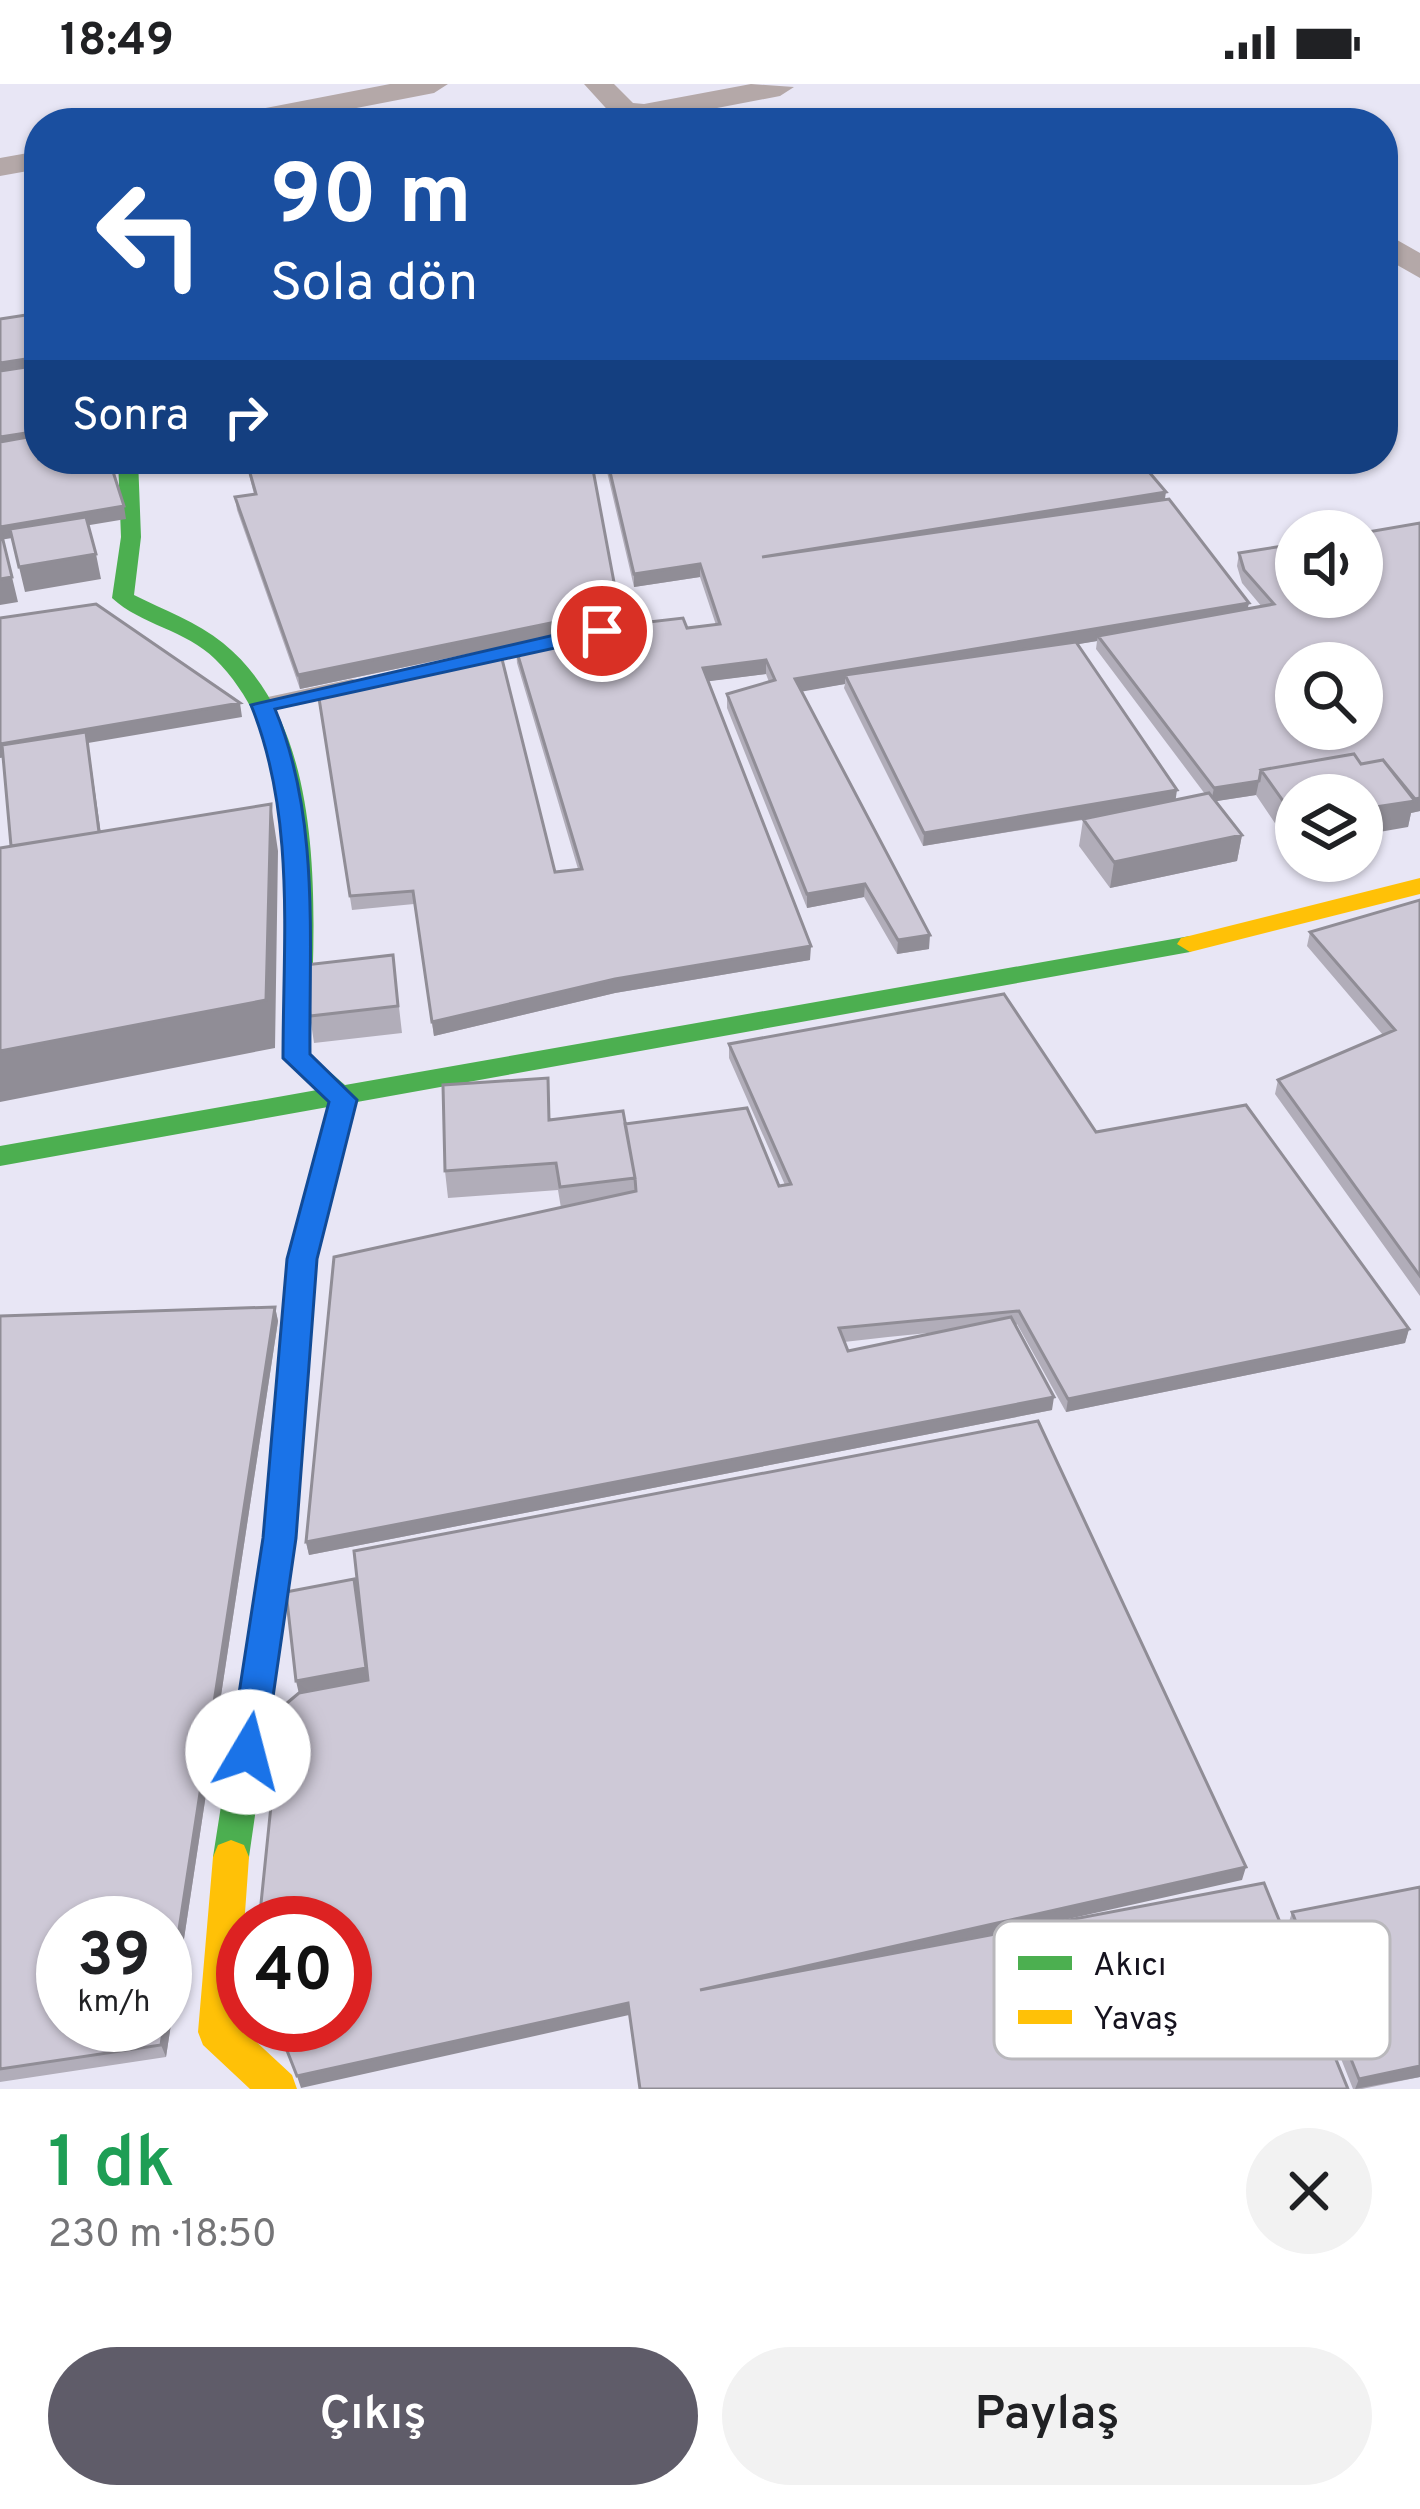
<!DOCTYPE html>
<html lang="tr">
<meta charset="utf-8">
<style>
body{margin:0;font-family:Overpass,sans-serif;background:#f2f2f2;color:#202124;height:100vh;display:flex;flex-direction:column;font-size:45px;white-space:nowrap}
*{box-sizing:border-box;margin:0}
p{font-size:39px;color:#757577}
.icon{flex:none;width:66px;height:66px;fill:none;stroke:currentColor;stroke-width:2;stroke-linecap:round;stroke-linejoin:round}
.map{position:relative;height:2005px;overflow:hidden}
.drawer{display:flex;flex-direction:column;background:#fff;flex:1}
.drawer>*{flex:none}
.hud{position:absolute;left:24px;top:24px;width:1374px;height:366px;border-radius:48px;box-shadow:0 3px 9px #0004;background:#1a4fa0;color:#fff;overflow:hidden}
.fabs{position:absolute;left:1275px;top:426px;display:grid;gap:24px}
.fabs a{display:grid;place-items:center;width:108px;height:108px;border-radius:50%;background:#fff;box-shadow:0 3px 9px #0004;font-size:60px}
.speed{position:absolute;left:36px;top:1812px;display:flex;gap:24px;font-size:60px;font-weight:700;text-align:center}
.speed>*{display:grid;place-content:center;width:156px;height:156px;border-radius:50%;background:#fff;box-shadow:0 3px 9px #0004;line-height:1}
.speed small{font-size:30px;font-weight:400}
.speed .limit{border:18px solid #d22;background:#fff;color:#111}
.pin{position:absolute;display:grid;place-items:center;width:102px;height:102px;color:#fff;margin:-51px;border:6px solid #fff;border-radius:50%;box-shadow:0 3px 12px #0007}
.me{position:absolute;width:132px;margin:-66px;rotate:8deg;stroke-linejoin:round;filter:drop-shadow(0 0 9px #0008)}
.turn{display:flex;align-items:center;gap:42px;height:252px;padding:0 48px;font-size:54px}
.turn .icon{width:156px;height:156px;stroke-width:2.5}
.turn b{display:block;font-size:84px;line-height:102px}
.then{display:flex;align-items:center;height:114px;padding:0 48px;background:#0003;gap:24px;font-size:45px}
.round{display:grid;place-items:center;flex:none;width:126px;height:126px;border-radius:63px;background:#f2f2f2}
.headline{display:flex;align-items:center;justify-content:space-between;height:204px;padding:0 48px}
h1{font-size:72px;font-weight:600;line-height:90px;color:#1e9e55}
.button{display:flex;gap:24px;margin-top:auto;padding:24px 48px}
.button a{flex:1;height:138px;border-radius:72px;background:#5f5c69;color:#fff;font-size:48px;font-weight:600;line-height:138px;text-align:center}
.button a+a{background:#f2f2f2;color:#202124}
.status{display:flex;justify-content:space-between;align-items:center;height:84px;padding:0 60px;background:#fff;direction:ltr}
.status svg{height:33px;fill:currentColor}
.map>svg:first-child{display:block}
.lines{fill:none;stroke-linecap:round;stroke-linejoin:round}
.lane{fill:#b4a8a8;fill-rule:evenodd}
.street{fill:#b4a8a8;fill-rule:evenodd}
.fast{fill:#4caf50;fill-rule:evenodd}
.slow{fill:#ffc107;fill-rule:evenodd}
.wall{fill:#b1adb9;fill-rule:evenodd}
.shaded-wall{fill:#908d96}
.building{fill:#cec9d7;stroke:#908d96;stroke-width:3;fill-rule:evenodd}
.route{fill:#1a73e8;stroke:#114b97;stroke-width:3}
.key{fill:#fff;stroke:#b9b8bc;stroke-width:3}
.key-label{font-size:33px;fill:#15121e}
</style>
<div class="status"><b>18:49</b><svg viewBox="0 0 49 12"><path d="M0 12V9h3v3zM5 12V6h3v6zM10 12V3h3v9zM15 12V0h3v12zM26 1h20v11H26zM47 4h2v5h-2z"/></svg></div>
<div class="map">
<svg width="1420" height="2005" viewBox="0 0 1420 2005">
<rect width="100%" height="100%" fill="#e8e6f5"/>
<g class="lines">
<path class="lane" d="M551 551 559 553V563L465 584 454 577 457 572Z
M352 595 360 597V607L262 628 251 621 254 616Z"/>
<path class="street" d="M390 0H448L434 9 279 39H219L234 30Z
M584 0H614L633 19 644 20 751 0 794 3 780 12 644 38 614 33Z
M39 67V85L0 92V74Z
M1383 148 1420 169V194L1383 173Z"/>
<path class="fast" d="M118 375H138L141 453 134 511C164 526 197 538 223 559 334 649 313 845 310 971L345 1001 1190 852 1203 860 1190 868 357 1018 317 1175 295 1454 249 1773 244 1785 231 1790 218 1785 213 1773 263 1454 287 1175 328 1023 0 1082V1062L317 1006 284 974C287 851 311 670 215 575 186 546 141 541 112 514L121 453Z"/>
<path class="slow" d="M1420 794V810L1190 868 1177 860 1181 854Z
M231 1756 244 1761 249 1773 237 1940 292 1991 297 2005H250L203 1961 198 1948 213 1773 218 1761Z"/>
</g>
<path class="wall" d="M245 375H591L619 538 300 605 237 426 235 413 254 410Z
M604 375H1138L1165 415 1248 525 1262 523 1242 499 1237 482 1239 469 1420 439V727L1411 729 1408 743 1296 711V762L1291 763 1256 711 1216 717 1242 751 1237 777 1110 804 1079 762 1083 736 923 762 844 604 845 600 801 607 929 865 897 870 864 813 807 824 727 624V610L769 598 766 590 708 597 810 876 615 909 434 952 414 820 352 826 318 608 555 788 578 785 517 579 516 565 716 541 700 493 634 503ZM1097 557 1096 565 1205 710 1176 716 1078 560Z
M1420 816V1212L1275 1010 1278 996 1383 951 1307 862 1310 848Z
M393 871 402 949 314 959 310 932Z
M729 960 1096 1048 1409 1245 1405 1259 1066 1328 1017 1240 1015 1241 1052 1326 309 1471 306 1458 561 1124 558 1106 448 1114 445 1087 550 1036 625 1040 779 1102 785 1101 729 974ZM938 1248 848 1267 844 1258 888 1253Z
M275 1223 278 1237 166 1973 0 1998V1232Z
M1420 1803V1993L1362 2005H1353L1288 1841 1292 1828Z"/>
<path class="shaded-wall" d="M39 273V286L0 292V279Z
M39 347V360L0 367V353Z
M1166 408 1164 421 762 473Z
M124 422 126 435 0 456V443Z
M96 470 101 495 25 508 19 483Z
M700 480V493L634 503V490Z
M12 493 18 518 0 521V495Z
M1249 519 1246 532 1098 552 1097 557 849 599 845 591V600L794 609 795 595Z
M619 525V538L300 605 298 591Z
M766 576V590L703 598V584Z
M240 619 242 633 88 659 106 785 19 799 87 659 0 674V660Z
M1259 697 1256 711 1211 718 1214 704Z
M1177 706 1175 720 923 762 924 749Z
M1420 714V727L1411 729 1408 743 1362 751V725Z
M271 720 278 767 275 964 0 1018V967Z
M1296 740V762L1291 763Z
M1242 751 1237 777 1110 804 1114 778Z
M865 800 864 813 807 824V810Z
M930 851 929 865 897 870 898 856Z
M811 862 810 876 615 909 434 952 432 938 615 895Z
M275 1223 278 1237 166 1973 161 1961Z
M1409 1245 1405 1259 1066 1328 1068 1315Z
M1054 1313 1052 1326 309 1471 306 1458Z
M354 1495 371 1610 302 1623 296 1597Z
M1246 1783 1242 1796 700 1918V1906Z
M628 1919 629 1931 301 2004 297 1992Z
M1420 1982V1993L1355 2005 1359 1995Z"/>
<path class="building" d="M39 229V273L0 279V235Z
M39 281V347L0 353V287Z
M39 351V375H109L124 422 0 443V358Z
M246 375H591L619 525 298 591 235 413 256 410Z
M607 375H1138L1166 408 762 473 1169 415 1249 519 795 595 930 851 898 856 865 800 807 810 727 610 775 596 766 576 703 584 811 862 615 895 432 938 413 807 350 812 318 608 500 567 555 788 582 785 516 565 606 543 683 534 687 544 720 540 700 480 634 490Z
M86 433 96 470 19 483 10 445Z
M1420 439V714L1415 715 1383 676 1361 680 1354 670 1261 686 1259 697 1214 704 1098 552 1274 520 1244 486 1239 469 1296 460V513H1362V449ZM1296 579H1362V645H1296Z
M2 452 12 493 0 495V453Z
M96 520 240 619 0 660V534Z
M1076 558 1177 706 924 749 845 591Z
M86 648 99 748 11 762 2 661Z
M1354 670 1361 680 1383 676 1415 717 1362 725V711H1296V735L1261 686Z
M1209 709 1242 751 1114 778 1083 735Z
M271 720 266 916 0 967V764Z
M1420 816V1192L1278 996 1395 946 1310 848Z
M393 871 398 922 310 932 305 881Z
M1004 910 1096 1048 1246 1021 1409 1245 1068 1315 1019 1227 839 1244 848 1267 1011 1233 1054 1313 306 1458 334 1173 636 1107 635 1094 625 1040 747 1024 779 1102 791 1100 729 960Z
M548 994 549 1036 623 1027 635 1094 560 1103 556 1079 445 1087 443 1001Z
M275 1223 165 1936V1839H63V1941H164L161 1961 0 1985V1232Z
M1038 1337 1246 1783 700 1906 1264 1799 1348 2005H640L628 1919 297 1992 277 1941H345V1839H259L281 1624 299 1609 368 1596 354 1467Z
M354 1495 366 1584 296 1597 286 1508Z
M1420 1803V1982L1359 1995 1292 1828Z"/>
<path class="route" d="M602 540 613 547 610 552 275 625C320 733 309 856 310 970L357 1016 317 1175 296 1454 265 1668 260 1679 248 1684 235 1679 230 1668 263 1454 287 1175 329 1018 283 974C283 856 296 732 251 621Z"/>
<rect x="994" y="1837" width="396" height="138" rx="18" class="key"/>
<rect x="1018" y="1872" width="54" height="14" fill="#4caf50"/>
<rect x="1018" y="1926" width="54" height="14" fill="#ffc107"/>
<g class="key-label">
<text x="1093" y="1891">Akıcı</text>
<text x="1093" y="1945">Yavaş</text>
</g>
</svg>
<div class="fabs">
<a><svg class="icon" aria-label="sound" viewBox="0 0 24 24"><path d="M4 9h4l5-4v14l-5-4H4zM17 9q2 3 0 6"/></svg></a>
<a><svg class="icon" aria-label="search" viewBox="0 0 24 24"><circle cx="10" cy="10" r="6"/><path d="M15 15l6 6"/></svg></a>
<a><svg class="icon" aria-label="layers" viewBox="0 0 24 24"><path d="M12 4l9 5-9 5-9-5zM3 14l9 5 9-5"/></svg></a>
</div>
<div class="speed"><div>39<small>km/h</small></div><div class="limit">40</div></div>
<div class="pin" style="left:602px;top:547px;background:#d93025"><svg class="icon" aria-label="arrive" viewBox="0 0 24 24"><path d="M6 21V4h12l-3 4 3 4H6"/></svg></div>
<svg class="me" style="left:248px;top:1668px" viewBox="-20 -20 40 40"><circle r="19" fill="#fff"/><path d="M0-13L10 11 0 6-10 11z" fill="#1a73e8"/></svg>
<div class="hud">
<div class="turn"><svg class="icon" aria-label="left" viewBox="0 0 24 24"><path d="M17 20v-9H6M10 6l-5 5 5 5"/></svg><div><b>90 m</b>Sola dön</div></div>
<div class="then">Sonra<svg class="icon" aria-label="right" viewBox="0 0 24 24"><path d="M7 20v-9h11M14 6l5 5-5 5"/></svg></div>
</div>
</div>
<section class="drawer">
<div class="headline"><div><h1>1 dk</h1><p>230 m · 18:50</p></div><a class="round"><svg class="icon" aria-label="close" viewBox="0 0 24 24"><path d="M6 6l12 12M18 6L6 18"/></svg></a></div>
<div class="button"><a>Çıkış</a><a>Paylaş</a></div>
</section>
